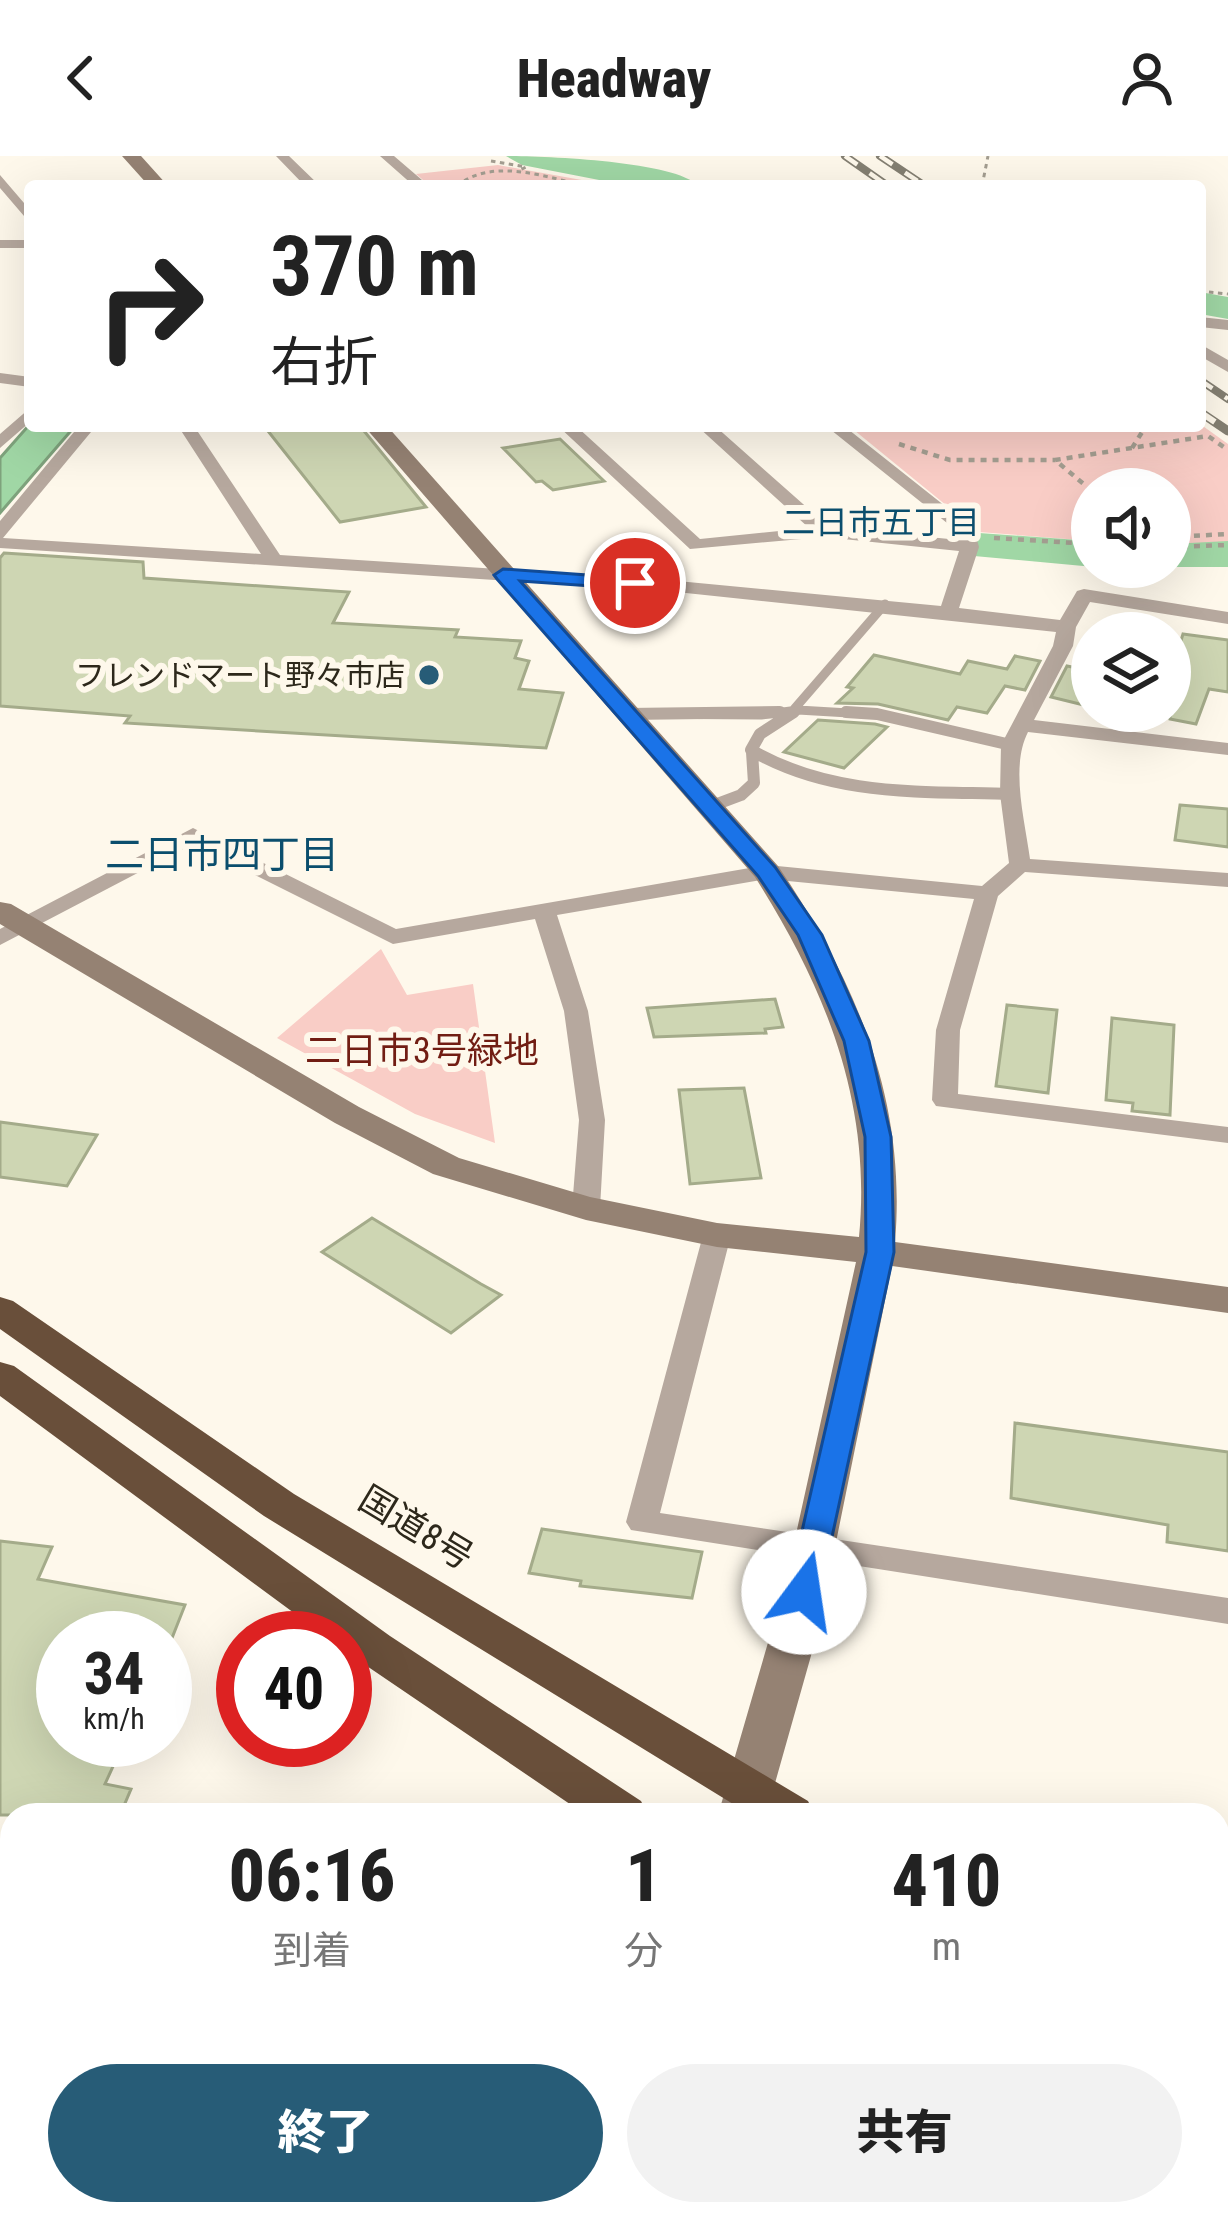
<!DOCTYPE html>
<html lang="ja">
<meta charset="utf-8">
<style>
body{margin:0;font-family:"Roboto Condensed","Noto Sans JP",sans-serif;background:#f2f2f2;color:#222;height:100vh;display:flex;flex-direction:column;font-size:45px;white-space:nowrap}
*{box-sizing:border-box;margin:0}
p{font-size:39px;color:#767676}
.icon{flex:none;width:66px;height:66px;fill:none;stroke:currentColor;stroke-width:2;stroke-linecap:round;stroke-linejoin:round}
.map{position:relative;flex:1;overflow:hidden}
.sheet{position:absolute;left:0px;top:1647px;width:1230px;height:423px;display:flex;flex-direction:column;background:#fff;border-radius:36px 36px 0 0;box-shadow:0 12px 48px #0002}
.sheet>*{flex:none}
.guide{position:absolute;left:24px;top:24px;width:1182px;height:252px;border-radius:12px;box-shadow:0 12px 48px #0002;background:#fff;color:#222;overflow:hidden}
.tools{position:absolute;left:1071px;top:312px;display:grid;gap:24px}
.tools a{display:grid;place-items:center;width:120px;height:120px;border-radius:50%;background:#fff;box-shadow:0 12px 48px #0002;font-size:60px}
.speed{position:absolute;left:36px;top:1455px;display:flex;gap:24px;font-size:60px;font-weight:700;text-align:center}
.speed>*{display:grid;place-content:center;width:156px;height:156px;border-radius:50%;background:#fff;box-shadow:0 12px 48px #0002;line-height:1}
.speed small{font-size:30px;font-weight:400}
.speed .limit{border:18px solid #d22;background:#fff;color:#111}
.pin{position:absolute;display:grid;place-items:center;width:102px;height:102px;color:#fff;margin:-51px;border:6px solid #fff;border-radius:50%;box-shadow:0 3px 12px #0007}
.me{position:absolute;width:132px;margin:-66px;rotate:14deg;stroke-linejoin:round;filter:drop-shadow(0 0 9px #0008)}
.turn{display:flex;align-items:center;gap:42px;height:252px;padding:0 48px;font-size:54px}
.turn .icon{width:156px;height:156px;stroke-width:2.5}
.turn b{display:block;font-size:84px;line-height:102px}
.eta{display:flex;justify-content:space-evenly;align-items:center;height:204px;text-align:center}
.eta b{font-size:72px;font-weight:800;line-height:84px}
.primary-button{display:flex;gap:24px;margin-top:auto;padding:24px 48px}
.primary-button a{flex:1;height:138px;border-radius:72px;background:#275c77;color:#fff;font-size:48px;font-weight:800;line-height:138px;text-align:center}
.primary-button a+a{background:#f2f2f2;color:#222}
header{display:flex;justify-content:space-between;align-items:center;height:156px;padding:0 48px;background:#fff;font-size:54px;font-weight:800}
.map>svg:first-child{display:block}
.green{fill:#f9cdc6}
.water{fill:#a0d7a5;stroke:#7ea27c;stroke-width:3}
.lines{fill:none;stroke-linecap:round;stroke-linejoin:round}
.river{fill:#a0d7a5;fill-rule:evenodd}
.building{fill:#ced6b3;stroke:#a4ab8a;stroke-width:3}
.path-far1{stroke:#a49e91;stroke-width:3;stroke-dasharray:4.5 4.5;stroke-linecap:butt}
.path{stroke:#a49e91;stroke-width:4.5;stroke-dasharray:6 6;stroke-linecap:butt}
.lane-far1{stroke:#b6a89e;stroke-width:9}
.lane{stroke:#b6a89e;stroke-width:12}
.street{fill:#b6a89e;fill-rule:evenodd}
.secondary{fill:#958273;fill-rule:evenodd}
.highway{fill:#694f3a;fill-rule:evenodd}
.rail-far1-casing{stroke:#847f72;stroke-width:8}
.rail-casing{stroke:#847f72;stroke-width:9}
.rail-far1{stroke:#fef8eb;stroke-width:4.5;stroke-dasharray:15;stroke-linecap:butt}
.rail{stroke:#fef8eb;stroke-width:6;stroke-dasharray:18;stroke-linecap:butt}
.route{fill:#1a73e8;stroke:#114b97;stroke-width:3}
.poi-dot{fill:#275c77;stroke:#fef8eb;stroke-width:4.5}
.labels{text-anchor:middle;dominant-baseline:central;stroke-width:12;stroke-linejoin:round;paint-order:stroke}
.far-poi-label{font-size:30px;fill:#2d281b;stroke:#fef8eb;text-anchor:end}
.far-neighbourhood-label{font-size:33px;fill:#0b4e6d;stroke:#fef8eb}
.park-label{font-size:36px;fill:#711d13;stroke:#fef8eb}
.street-label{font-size:36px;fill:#2d281b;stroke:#fef8eb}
.neighbourhood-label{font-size:39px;fill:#0b4e6d;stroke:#fef8eb}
</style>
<header><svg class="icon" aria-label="back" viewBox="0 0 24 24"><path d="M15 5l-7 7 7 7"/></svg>Headway<svg class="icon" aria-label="person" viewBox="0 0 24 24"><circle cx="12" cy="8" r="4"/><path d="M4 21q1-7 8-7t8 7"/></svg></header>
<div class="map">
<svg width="1228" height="2069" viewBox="0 0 1228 2069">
<rect width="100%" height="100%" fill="#fef8eb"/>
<path class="green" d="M498 9 615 30H430L416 18Z
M1200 268 1228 288V387L1170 388V333H1092V385L979 376 849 270Z
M381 793 407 839 473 828 495 987 415 958 277 882Z"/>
<path class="water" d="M30 268 75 270 0 357V302Z"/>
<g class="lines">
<path class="river" d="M506 0C542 0 677 5 698 30H630L522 9Z
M1200 136 1228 141V163L1200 158Z
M979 377 1092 385 1094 411 963 399 957 390 963 381Z
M1228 385V411H1156H1170V388Z"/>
</g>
<path class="building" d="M264 270H360L426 351 340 366Z
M560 283 604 325 553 334 542 325 536 326 503 292Z
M4 397 143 406 144 422 349 436 333 467 458 474 455 481 521 485 515 502 529 505 519 533 563 537 546 592 125 567 130 560 0 550V402Z
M1183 478 1228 484V536L1209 533 1196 568 1170 563V520Z
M874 499 960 518 968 505 1007 513 1015 500 1040 505 1025 534 1005 530 987 557 957 551 948 564 878 548 837 547 853 532 847 531Z
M1067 510 1092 515V551L1051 541Z
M818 564 875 568 887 571 844 612 784 596Z
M1180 649 1228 653V691L1175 684Z
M775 843 783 871 765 873 766 877 654 881 647 852Z
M1007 849 1057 854 1048 937 996 930Z
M1112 862 1174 869 1170 959 1132 955 1133 947 1106 944Z
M744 932 761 1022 690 1028 679 934Z
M0 966 97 979 67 1030 0 1021Z
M372 1062 481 1128 501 1139 451 1177 322 1096Z
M1015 1267 1228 1296V1395L1167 1386 1168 1369 1011 1342Z
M542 1373 702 1396 692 1442 580 1430 581 1425 529 1417Z
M0 1385 52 1391 38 1423 185 1449 172 1482H63V1584H125L105 1628 131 1633 120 1659H0Z"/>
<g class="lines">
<path class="path-far1" d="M491 5 526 11 520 14
M457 30C492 1 546 21 586 30
M982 30 988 0
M1200 135 1228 138"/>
<path class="path" d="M899 288 950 304H1055
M1132 292 1146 270
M1092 335 1055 304 1208 280 1228 294
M1170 381 1228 378
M994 382 1092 388
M1170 391 1228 389"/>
<path class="lane-far1" d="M627 558 761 559 798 554 883 559
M789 559 885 448"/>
<path class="lane" d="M794 556 760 578 751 594C832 641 921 635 1011 638
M846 556 877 558 1011 589
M627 558 780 556
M709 651 741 639 754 627 752 596"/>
<path class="street" d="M276 0H289L320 30H305Z
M380 0H394L429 30H414Z
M0 19 30 54V67L0 32Z
M0 84H30V92H0Z
M1200 161 1228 164V174L1200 171Z
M1200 188 1228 204V216L1200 200Z
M0 217 30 221V231L0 227Z
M30 252V266L0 292V278Z
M79 270H96L3 382 261 398 178 270H194L280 399 667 424 941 450 959 395 824 381 690 393 558 270H576L700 383 809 372 697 270H715L829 371 959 384 957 375 826 270H844L974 373 979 391 959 452 1060 464 1077 435 1084 433 1228 456V468L1090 446 1076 471 1073 490 1034 564 1228 587V599L1028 576C1010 611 1025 665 1030 703L1228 717V731L1025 716 998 740 960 874 958 938 1228 971V987L936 950 932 944 936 874 974 743 767 723 557 759 588 855 605 964 600 1052 586 1061 572 1052 579 964 564 855 535 763 393 788 193 688 0 789V773L193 672 396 773 767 709 982 730 1009 707 1000 638 1001 589 1053 490 1056 476 667 435 0 392V365Z
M717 1070 731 1079 660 1357 1228 1442V1468L631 1374 626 1366 703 1079Z"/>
<path class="secondary" d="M122 0H141L168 30H149Z
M364 270H387L778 710C856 825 907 944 895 1086L1228 1131V1157L892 1110 818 1475 766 1659H718L785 1428 856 1106 717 1091 586 1064 433 1018 335 967 0 768V746L11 748 359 951 459 1002 590 1041 717 1067 859 1081C872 947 826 833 755 721Z
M609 2058H663L660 2069H606Z"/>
<path class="highway" d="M0 1141 13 1145 294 1338 808 1645 815 1659H751L264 1360 0 1173Z
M0 1206 14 1210 390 1480 641 1645 648 1659H586L358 1504 345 1495V1482H328L0 1240Z
M1218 1835 1228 1839V1886L1218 1883Z
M1218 1919 1228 1923V1973L1218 1969Z"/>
<g class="rail-far1-casing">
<path id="rail-far1" d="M845 0 888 30
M880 0 925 30
M1200 224 1228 243"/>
</g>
<g class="rail-casing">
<path id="rail" d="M1200 256 1228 275"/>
</g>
<use href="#rail-far1" class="rail-far1"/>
<use href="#rail" class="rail"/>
</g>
<path class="route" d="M503 413 642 423V431L635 433 520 425 775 711 822 779 869 885 891 981 894 1096 820 1436 816 1444 804 1448 792 1444 788 1436 866 1096 865 981 844 885 798 779 758 720 497 423 494 419Z"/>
<circle class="poi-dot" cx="429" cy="519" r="12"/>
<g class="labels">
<g class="far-poi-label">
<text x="405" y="519">フレンドマート野々市店</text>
</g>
<g class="far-neighbourhood-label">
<text x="881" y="366">二日市五丁目</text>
</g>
<g class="park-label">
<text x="422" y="895">二日市3号緑地</text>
</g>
<g class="street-label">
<text transform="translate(416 1372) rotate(31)">国道8号</text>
</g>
<g class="neighbourhood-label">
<text x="222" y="699">二日市四丁目</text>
</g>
</g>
</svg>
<div class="tools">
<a><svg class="icon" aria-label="sound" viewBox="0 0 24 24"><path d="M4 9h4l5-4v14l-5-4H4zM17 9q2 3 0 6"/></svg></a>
<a><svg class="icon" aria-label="layers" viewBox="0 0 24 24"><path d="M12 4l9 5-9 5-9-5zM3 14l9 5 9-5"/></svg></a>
</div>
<div class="speed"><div>34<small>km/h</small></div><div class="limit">40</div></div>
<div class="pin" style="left:635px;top:427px;background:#d93025"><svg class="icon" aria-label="arrive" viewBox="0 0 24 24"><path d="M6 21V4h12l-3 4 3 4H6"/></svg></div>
<svg class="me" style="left:804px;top:1436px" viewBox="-20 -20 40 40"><circle r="19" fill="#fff"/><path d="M0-13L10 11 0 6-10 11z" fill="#1a73e8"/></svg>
<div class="guide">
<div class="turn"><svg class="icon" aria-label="right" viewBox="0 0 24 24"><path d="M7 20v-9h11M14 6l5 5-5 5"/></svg><div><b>370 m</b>右折</div></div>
</div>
<section class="sheet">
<div class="eta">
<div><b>06:16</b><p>到着</p></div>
<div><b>1</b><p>分</p></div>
<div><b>410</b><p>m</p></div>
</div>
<div class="primary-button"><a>終了</a><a>共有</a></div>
</section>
</div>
